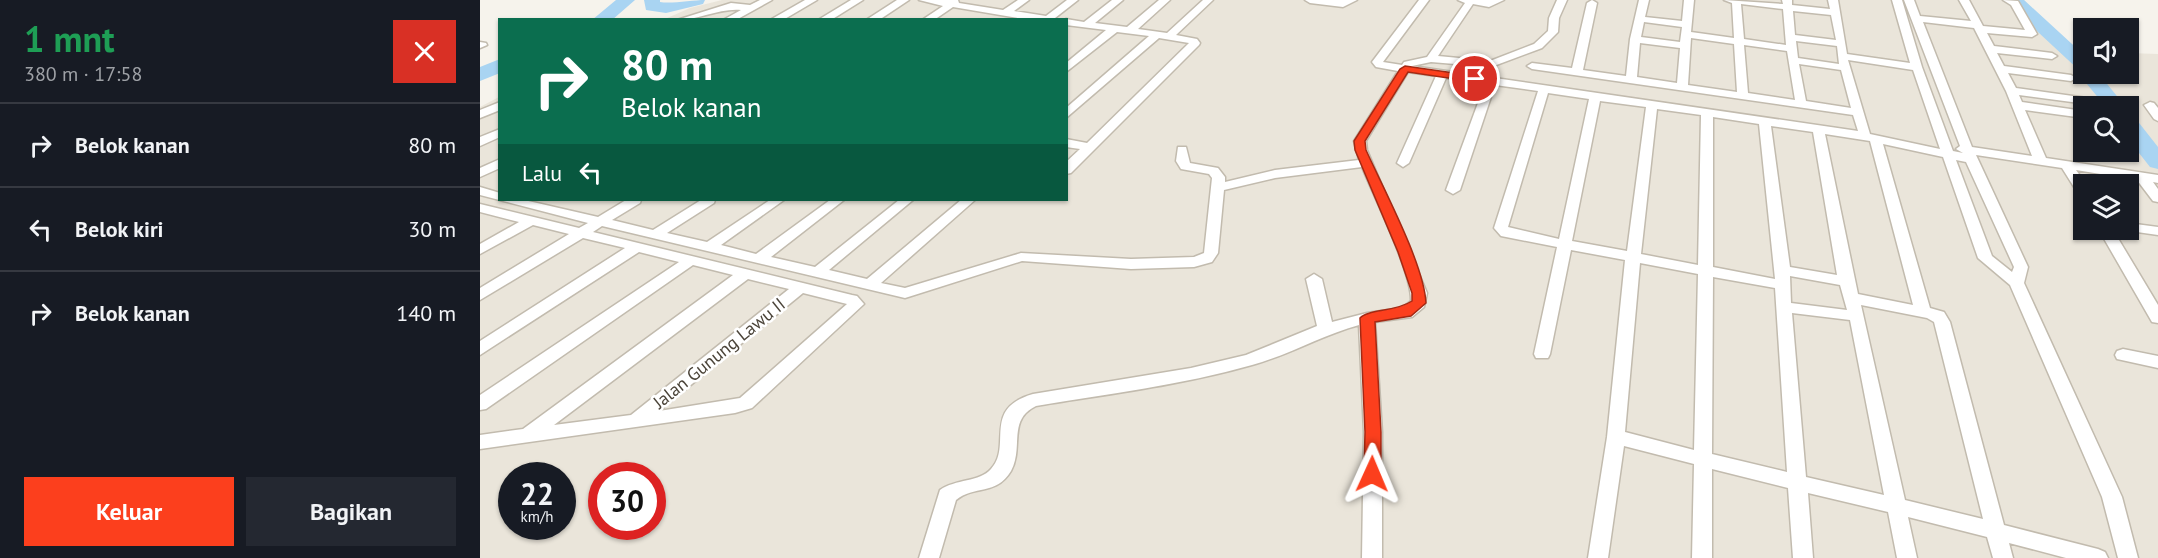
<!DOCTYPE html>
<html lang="id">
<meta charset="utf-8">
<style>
body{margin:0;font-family:"PT Sans",sans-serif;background:#242831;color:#f1f3f6;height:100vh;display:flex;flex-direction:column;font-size:22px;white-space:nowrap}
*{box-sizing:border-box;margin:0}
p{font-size:20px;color:#9ea1a6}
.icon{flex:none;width:33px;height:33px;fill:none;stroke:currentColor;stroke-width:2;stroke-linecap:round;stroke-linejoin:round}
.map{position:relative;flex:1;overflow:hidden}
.sheet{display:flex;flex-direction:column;background:#171b24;width:480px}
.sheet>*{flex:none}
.guide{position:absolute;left:18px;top:18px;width:570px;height:183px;border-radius:0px;box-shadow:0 2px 4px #0004;background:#0b6e4f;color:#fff;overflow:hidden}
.buttons{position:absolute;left:1593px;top:18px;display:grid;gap:12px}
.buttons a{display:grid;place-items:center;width:66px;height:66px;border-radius:0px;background:#171b24;box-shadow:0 2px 4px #0004;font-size:30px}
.speed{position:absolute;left:18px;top:462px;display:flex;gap:12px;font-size:30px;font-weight:700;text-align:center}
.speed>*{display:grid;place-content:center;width:78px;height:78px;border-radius:50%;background:#171b24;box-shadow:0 2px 4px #0004;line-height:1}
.speed small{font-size:15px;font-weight:400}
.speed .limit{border:9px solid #d22;background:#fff;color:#111}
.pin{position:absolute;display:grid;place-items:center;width:51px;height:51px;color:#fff;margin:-26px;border:3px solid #fff;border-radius:50%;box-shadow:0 2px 6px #0007}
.me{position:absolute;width:66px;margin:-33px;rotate:1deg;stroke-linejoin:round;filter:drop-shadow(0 0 4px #0008)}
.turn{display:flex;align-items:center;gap:21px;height:126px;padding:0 24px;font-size:27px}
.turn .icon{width:78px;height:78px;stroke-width:2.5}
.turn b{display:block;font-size:42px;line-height:51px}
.then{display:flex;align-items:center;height:57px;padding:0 24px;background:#0003;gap:12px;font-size:22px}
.round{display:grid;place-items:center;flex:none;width:63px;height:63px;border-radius:0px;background:#242831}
.overview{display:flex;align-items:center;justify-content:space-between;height:102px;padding:0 24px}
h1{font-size:36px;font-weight:700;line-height:45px;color:#1e9e55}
.cta{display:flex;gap:12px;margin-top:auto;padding:12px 24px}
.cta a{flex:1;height:69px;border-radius:0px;background:#fc3f1d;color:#fff;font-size:24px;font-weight:700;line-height:69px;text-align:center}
.cta a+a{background:#242831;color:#f1f3f6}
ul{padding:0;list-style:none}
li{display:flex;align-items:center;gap:18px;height:84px;padding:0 24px;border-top:2px solid #363941}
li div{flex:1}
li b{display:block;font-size:22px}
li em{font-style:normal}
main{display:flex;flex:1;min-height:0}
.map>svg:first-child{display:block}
.residential{fill:#eae5da;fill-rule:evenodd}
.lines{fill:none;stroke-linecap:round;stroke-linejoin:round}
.river{fill:#a9d4f2;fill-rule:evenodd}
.street-casing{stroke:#c2bbae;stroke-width:3}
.street{fill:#fff;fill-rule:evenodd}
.route{fill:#fc3f1d;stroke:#a42913;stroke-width:1.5}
.labels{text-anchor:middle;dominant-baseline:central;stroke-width:5;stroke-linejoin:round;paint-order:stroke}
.street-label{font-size:18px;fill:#4b4439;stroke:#fff}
</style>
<main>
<section class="sheet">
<div class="overview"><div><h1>1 mnt</h1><p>380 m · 17:58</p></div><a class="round" style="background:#d93025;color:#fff"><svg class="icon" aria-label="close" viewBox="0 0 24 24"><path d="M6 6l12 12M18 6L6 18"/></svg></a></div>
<ul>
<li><svg class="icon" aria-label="right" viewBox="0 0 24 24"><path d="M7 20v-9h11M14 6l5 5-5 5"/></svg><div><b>Belok kanan</b></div><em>80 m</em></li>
<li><svg class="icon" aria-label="left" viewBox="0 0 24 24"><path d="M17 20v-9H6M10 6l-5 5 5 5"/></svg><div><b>Belok kiri</b></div><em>30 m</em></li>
<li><svg class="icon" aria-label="right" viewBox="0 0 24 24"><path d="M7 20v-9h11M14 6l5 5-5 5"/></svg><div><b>Belok kanan</b></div><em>140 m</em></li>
</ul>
<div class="cta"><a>Keluar</a><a>Bagikan</a></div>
</section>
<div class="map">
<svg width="1678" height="558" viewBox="0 0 1678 558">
<rect width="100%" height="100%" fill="#f6f3ec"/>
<path class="residential" d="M242 0H1544L1592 49 1603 50 1604 74H1648L1649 53 1678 54V558H0V107L19 97 20 200H586V20L185 19 210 8ZM1604 106H1648V152H1604ZM1604 184H1648V230H1604ZM32 476H82V526H32ZM122 476H172V526H122Z"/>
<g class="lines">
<path class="river" d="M136 0H155L132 20H112Z
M164 0H180V2C191 4 213 0 225 0L223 4 186 13 166 10Z
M1527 0H1544L1604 55V74H1619L1645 106H1625L1602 78 1599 74 1601 72 1546 21Z
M20 59V73L0 81V67Z
M1648 118 1656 119 1678 147V169L1670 167 1648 139Z"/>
<g class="street-casing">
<path id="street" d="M280 0H292L256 20H243L261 10C240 8 219 20 197 20L251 3 270 5Z
M325 0H337L303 20H290Z
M371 0H383L351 20H338Z
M417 0H429L399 20H386Z
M439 0H478L479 3 523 10 538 0H549L534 11 566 16 587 0H598L575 18 577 20H550L473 7 454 20H442L463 6Z
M632 0H643L615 23 647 27 679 0H690L658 29 687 33 723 0H733L696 35 717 39 720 43 719 45 591 173 586 174V162L600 149 586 147V139L607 143 709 43 679 38 586 118V108L669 36 637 32 586 72V63L626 30 586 25V20H584L586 19 604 22Z
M825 0H877L863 7 830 3Z
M939 0H949L903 62 922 65 924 62 947 57 985 3 978 0H1024L1009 7 993 4 958 56 1010 61 1054 44 1068 31 1069 18 1077 0H1087L1079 18 1078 32 1062 48 1011 67 951 62 932 66 1378 131 1373 115 1052 69 1047 66 1052 63 1092 68 1107 3 1112 0 1117 3 1103 70 1146 76 1150 39 1159 0H1169L1165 17 1202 21 1204 0H1214L1211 32 1254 38 1252 3 1244 0 1303 4 1302 0H1312V5L1350 9 1348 0H1358L1367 54 1430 63 1412 0H1422L1442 67 1473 151 1483 153 1476 149 1480 146 1424 0H1434L1440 16 1491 21 1479 0H1489L1503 26 1545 30 1531 5 1523 0 1538 1 1557 34 1552 37 1507 33 1514 46 1572 53 1577 56 1572 59 1517 53 1524 66 1591 75 1596 78 1591 81 1528 73 1536 88 1607 98 1613 101 1607 104 1539 95 1542 102 1604 111V118L1545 110 1566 158 1678 175V183L1673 182 1678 189V202L1673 201 1657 180 1596 170 1606 184H1604V196L1599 195 1582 168 1496 155 1548 267 1544 283 1642 497 1658 558H1638L1622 497 1530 285 1498 258 1463 157 1403 144 1450 308 1464 312 1470 322 1524 525 1618 549 1625 552 1628 558H1586L1529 543 1533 558H1513L1507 537 1428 517 1437 558H1417L1408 512 1328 493 1333 558H1313L1308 488 1232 469V558H1212L1214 464 1144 446 1128 558H1108L1127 437 1145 260 1091 250 1070 354 1068 358H1056L1054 354 1077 247 1021 236 1014 228 1058 91 1015 85 980 190 973 194 966 190 1005 84 966 78 929 163 923 167 917 163 956 76 928 72 886 141 887 150 947 293 944 307 932 317 895 322 902 432V558H882L884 432 879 325C842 335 809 355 772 365 702 385 628 394 556 406 527 420 544 447 531 471 516 496 494 485 476 500L459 558H439L460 490C475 479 500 482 511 469 533 446 501 409 553 394L711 368 766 355 837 326 826 279 834 274 842 279 852 322 887 313 922 308 931 301C932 273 894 197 882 167L795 178 744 190 738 253 732 262 714 267 651 269 542 261 425 298 122 226 113 232 372 295 377 296 384 304 272 408 255 413 0 449V435L43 429 253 275 213 265 6 409 0 410V395L199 262 159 252 0 355V341L145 248 103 238 0 300V288L89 234 53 225 0 254V244L39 222 0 212V204L99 228 108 223 0 195V187L20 193V200H44L118 217 146 200H161L160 203 132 220 173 230 221 200H235L234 203 187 233 227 242 290 200H304L241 245 276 254 350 200H364L291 257 335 267 419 200H433L349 270 387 279 481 200H495L401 283 425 288 541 253 651 259 714 257 724 253 732 178 729 174 701 169 696 161 698 147H706L710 163 738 168 745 177V182L795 170 879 160 874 141 918 71 896 67 892 62ZM1261 4 1303 9 1306 45 1264 39ZM1313 11 1351 15 1356 40 1315 35ZM1164 22 1202 27 1200 42 1161 37ZM1443 22 1494 28 1526 91 1552 156 1492 147ZM1211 38 1254 44 1257 92 1208 85ZM1316 41 1357 46 1359 64 1318 58ZM1160 43 1200 48 1197 83 1157 77ZM1264 45 1307 51 1315 100 1268 93ZM1368 60 1433 70 1460 149 1390 134ZM1319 64 1361 70 1371 108 1326 101ZM1068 93 1109 99 1079 239 1028 227ZM1120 101 1166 107 1147 251 1092 241ZM1177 109 1221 115 1218 265 1161 254ZM1233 117 1279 124 1295 279 1233 267ZM1291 126 1333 132 1357 275 1310 267ZM1345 134 1390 141 1433 305 1378 294ZM1476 160 1486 162 1534 267 1532 272 1512 256ZM1160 263 1218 274 1214 450 1145 432ZM1310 276 1360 285 1367 310 1311 303ZM1233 277 1295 288 1307 472 1232 454ZM268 279 309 289 151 415 74 425ZM323 293 367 304 260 398 179 411ZM1381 305 1447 318 1454 322 1503 519 1425 500ZM1312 313 1370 320 1404 495 1326 477Z
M0 42 6 43 7 45 0 48Z
M20 102V110L0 118V110Z
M1670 102 1674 103 1678 108V121L1674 119 1664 105Z
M20 129V137L0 146V137Z
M20 159V168L0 177V168Z
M1648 223 1678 227V235L1643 230H1648Z
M1619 230H1633L1678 305V323L1672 322Z
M1643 349 1678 356V368L1637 359 1635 355 1637 351Z"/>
</g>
<use href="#street" class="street"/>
</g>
<path class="route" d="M925 66 995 76 1000 79 995 82 928 72 885 141 886 150C903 188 944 264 946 303L931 316 895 322 901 432V474L898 479 892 481 886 479 884 474 885 432 880 318C888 309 916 312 932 301V293L918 252 875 150 874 141 920 69Z"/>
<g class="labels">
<g class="street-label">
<text transform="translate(239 353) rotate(-39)">Jalan Gunung Lawu II</text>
</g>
</g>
</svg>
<div class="buttons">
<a><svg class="icon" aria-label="sound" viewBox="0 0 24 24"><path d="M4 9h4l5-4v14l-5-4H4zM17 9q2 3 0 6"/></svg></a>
<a><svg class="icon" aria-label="search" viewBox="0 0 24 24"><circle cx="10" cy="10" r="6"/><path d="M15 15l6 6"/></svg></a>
<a><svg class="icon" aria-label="layers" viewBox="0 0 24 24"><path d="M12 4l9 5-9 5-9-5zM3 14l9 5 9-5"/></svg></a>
</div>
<div class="speed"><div>22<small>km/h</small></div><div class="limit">30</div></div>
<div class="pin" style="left:995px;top:79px;background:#d93025"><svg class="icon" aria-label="arrive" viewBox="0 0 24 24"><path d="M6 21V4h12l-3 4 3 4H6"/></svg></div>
<svg class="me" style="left:892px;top:474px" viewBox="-20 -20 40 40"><path d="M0-17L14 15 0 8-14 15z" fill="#fc3f1d" stroke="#fff" stroke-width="4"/></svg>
<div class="guide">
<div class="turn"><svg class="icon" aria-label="right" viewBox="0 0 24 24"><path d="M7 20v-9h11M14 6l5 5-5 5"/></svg><div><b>80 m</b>Belok kanan</div></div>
<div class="then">Lalu<svg class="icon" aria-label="left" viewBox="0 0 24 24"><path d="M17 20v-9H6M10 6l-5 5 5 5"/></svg></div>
</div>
</div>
</main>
